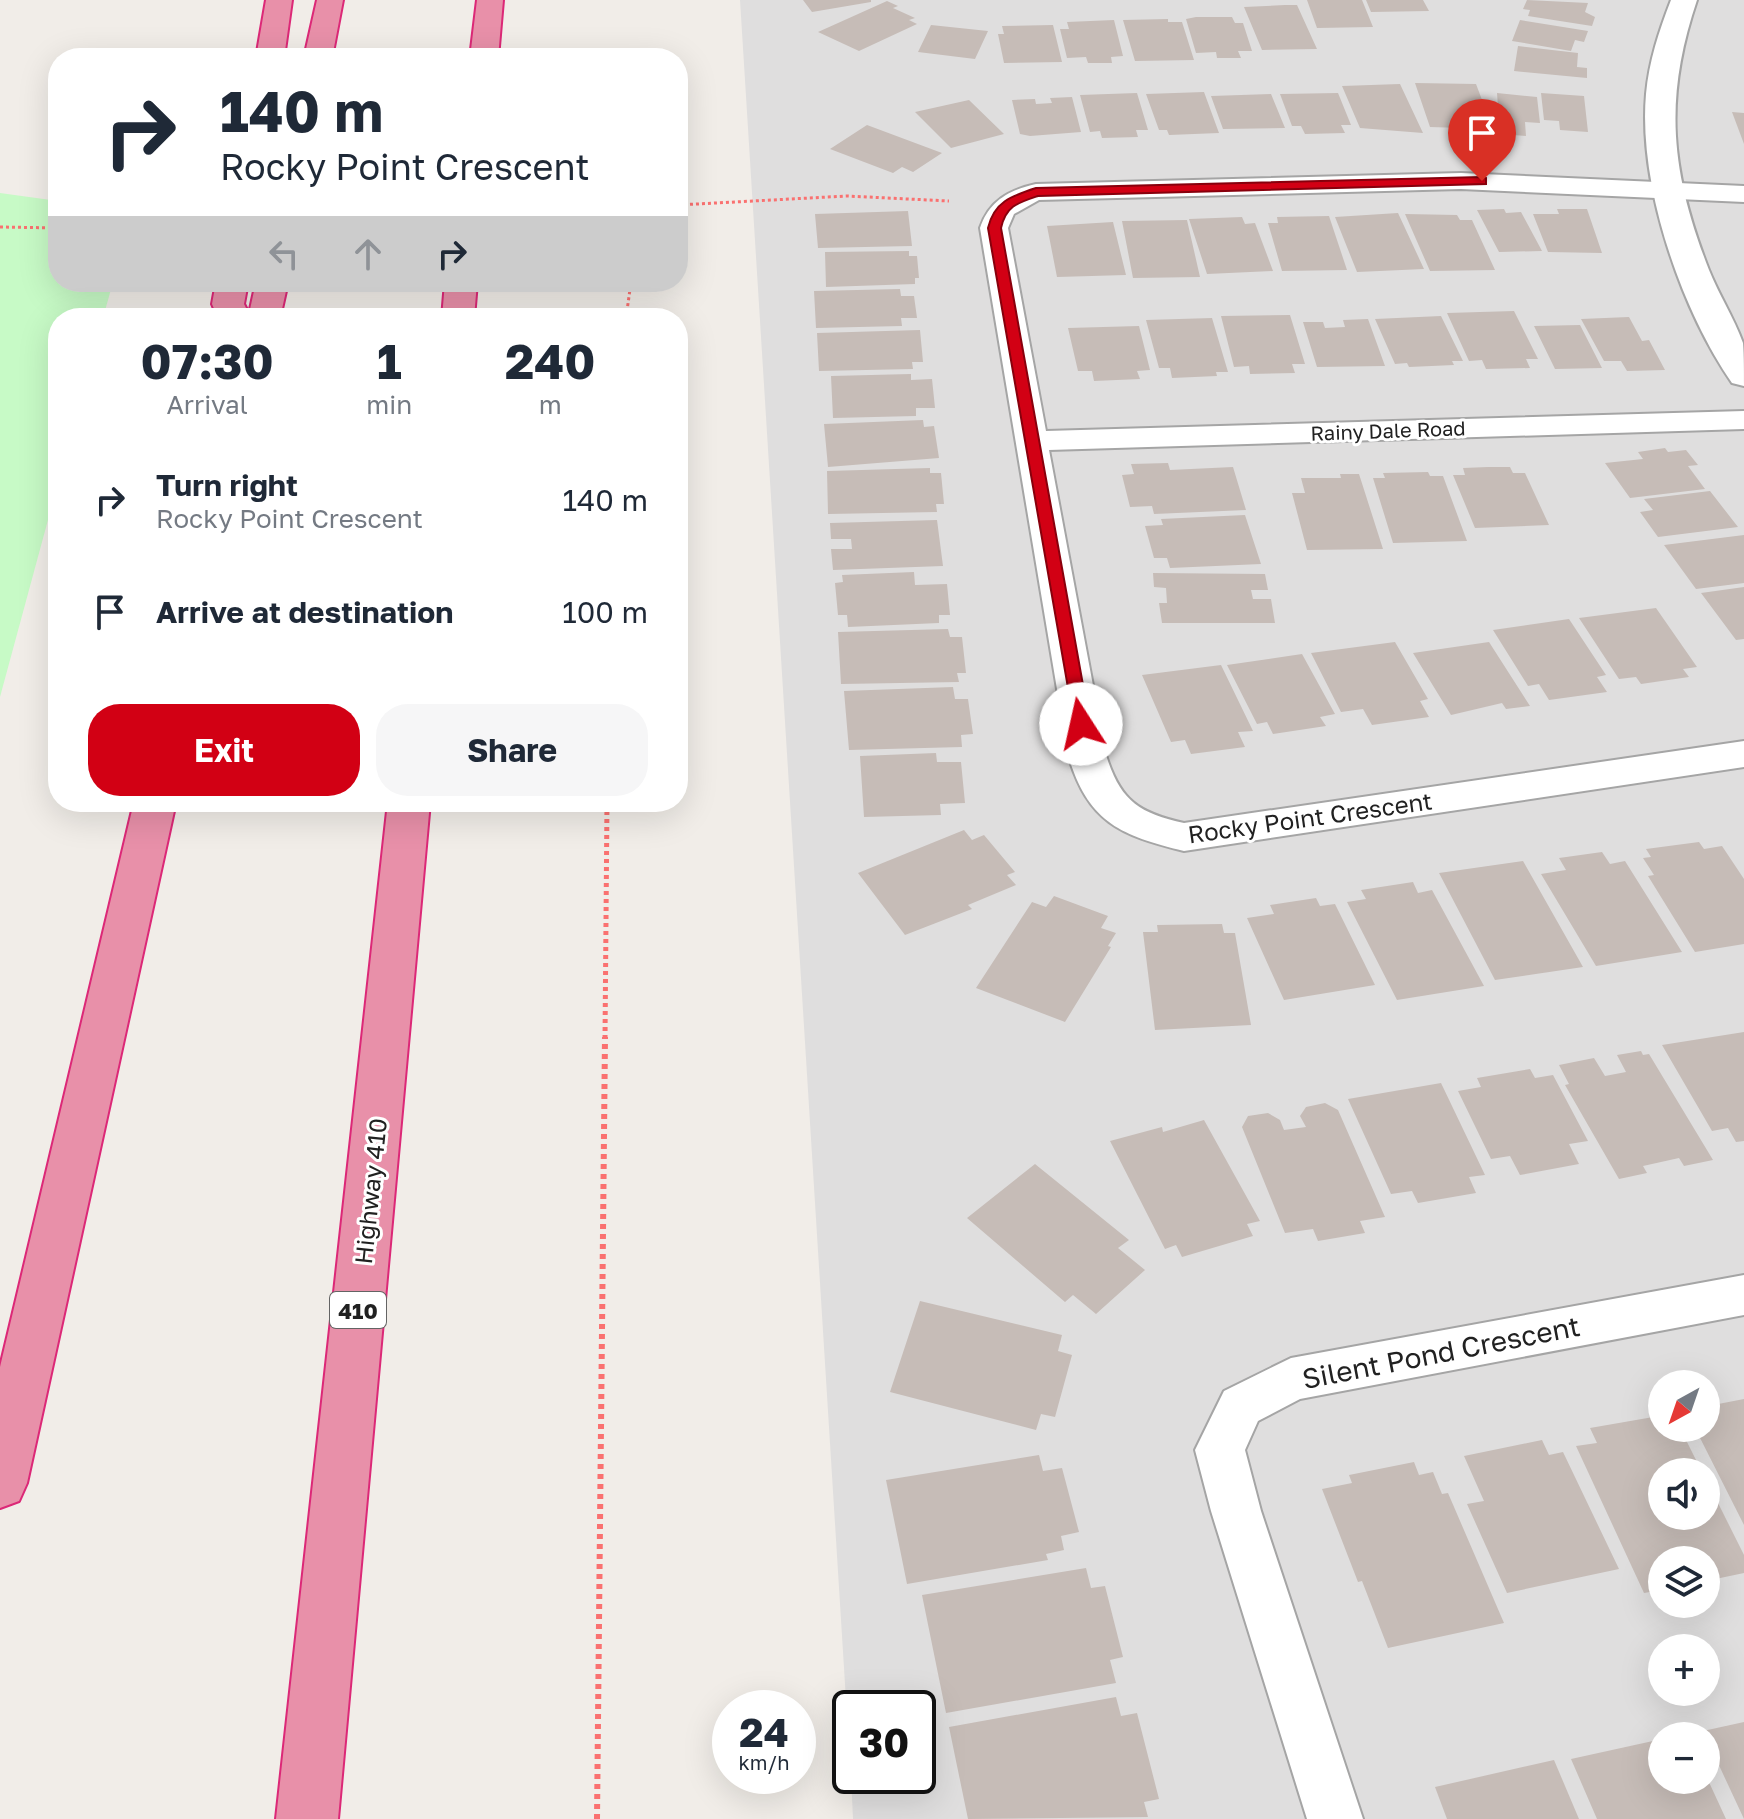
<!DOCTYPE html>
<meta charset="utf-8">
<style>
body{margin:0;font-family:"Golos Text",sans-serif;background:#f6f6f7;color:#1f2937;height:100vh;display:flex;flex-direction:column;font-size:30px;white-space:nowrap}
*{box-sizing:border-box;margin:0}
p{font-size:26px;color:#747a83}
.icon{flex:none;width:44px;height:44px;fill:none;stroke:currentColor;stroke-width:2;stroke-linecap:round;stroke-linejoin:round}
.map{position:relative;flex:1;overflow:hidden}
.panel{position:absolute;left:48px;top:308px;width:640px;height:504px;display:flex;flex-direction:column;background:#fff;border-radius:32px;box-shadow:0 8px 32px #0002}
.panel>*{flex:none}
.guide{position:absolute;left:48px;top:48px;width:640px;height:244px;border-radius:32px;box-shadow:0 8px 32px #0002;background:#fff;color:#1f2937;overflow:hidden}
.needle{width:52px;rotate:220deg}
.fabs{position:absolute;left:1648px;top:1370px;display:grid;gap:16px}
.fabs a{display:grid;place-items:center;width:72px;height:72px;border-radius:50%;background:#fff;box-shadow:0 8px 32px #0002;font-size:40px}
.speed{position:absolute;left:712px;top:1690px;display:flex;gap:16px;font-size:40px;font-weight:700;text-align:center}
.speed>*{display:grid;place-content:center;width:104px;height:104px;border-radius:50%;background:#fff;box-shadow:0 8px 32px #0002;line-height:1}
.speed small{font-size:20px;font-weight:400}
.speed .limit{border:4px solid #111;border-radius:12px;background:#fff;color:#111}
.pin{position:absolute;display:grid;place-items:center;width:68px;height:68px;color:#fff;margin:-82px -34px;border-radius:50% 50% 50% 0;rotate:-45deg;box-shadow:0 0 8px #0007}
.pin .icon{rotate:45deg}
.me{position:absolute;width:88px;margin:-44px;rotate:350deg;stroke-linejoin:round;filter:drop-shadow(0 0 6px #0008)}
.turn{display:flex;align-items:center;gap:28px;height:168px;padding:0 40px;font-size:36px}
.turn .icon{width:104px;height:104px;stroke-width:2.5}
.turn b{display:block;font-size:56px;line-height:68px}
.lanes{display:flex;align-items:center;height:76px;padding:0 40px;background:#0003;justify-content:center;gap:40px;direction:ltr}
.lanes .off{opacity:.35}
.eta{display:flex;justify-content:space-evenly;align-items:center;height:136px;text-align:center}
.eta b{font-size:48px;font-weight:700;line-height:56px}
.action{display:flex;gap:16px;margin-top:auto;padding:16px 40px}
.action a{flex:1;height:92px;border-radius:32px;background:#d20014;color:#fff;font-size:32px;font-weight:700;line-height:92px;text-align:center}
.action a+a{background:#f6f6f7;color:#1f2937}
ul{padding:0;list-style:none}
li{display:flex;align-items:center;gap:24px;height:112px;padding:0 40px}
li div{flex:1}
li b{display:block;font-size:30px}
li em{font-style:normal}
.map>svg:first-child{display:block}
.residential{fill:#dfdede;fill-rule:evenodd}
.park{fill:#c7fac6}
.building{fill:#c6bcb7}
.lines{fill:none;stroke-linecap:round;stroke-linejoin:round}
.minor-casing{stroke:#a5a5a5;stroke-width:4}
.tertiary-casing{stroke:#a5a5a5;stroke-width:4}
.motorway-casing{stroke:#dc2877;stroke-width:4}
.path-far2{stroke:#fa7170;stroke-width:3;stroke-dasharray:3 3;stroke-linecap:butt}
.path-far1{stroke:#fa7170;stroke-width:5;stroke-dasharray:4 4;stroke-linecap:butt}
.path{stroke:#fa7170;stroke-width:6;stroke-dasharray:5 5;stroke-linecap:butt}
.minor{fill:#fff;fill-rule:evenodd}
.tertiary{fill:#fff;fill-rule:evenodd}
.motorway{fill:#e890a9;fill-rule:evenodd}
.route{fill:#d20014;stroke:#88000d;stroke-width:2}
.labels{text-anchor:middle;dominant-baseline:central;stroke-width:6;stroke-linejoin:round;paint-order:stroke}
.far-street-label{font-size:20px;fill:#212121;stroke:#fff}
.shield{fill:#fff;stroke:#646464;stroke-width:2}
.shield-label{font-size:22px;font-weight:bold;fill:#212121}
.street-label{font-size:24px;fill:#212121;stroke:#fff}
.near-street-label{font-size:28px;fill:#212121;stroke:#fff}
</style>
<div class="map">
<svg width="1744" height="1819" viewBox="0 0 1744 1819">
<rect width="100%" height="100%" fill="#f1ede8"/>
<path class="residential" d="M740 0H1744V1819H853L851 1776H918V1708H850V1764ZM1662 1384H1706V1428H1662ZM1662 1472H1706V1516H1662ZM1662 1560H1706V1604H1662ZM1662 1648H1706V1692H1662ZM1662 1736H1706V1780H1662Z"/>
<path class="park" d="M0 193 58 201V282H113L103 318H58V483L0 697Z"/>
<path class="building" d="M803 0H871V2L812 12Z
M1307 0H1362L1373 27 1317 28Z
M1366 0H1423L1429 11 1371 12Z
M1527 0 1588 3 1585 12 1595 17 1592 26 1528 16 1530 10 1523 9Z
M887 1 898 6 893 8 915 18 909 20 917 24 859 51 818 32Z
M1285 5H1297L1317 49 1262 50 1244 7Z
M1196 17H1232L1235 23H1243L1252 51H1238L1241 58H1217L1216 52 1196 53 1186 19Z
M1168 19V22H1182L1194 60 1135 61 1123 20Z
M1114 20 1123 56 1111 57 1112 63H1088L1086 57 1067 58 1060 29H1069L1067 22Z
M1520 20 1588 31 1584 42 1575 40 1571 51 1512 41Z
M931 25 988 31 975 59 918 52Z
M1053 25 1062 62 1004 63 998 34H1004L1002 26Z
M1518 46 1578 53 1577 67 1587 68V78L1514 71Z
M1415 83 1476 84 1493 129 1430 127Z
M1400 84 1423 133 1360 128 1342 86Z
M1204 92 1219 133 1169 135 1167 130H1159L1146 94Z
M1137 93 1148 130H1136L1138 137 1102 138 1100 131 1090 132 1080 95Z
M1338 93 1351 125H1341L1345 133 1305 134 1301 126H1292L1280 94Z
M1497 93 1537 97 1540 123 1525 122 1526 136 1500 134Z
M1541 93 1584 96 1588 132 1560 130 1559 121 1544 120Z
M1271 94 1285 128 1223 129 1211 96Z
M1072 97 1081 132 1030 136 1020 134 1012 100 1035 99 1036 104 1052 103 1050 98Z
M969 100 1004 134 951 148 915 112Z
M1732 112 1744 113V144Z
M867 125 942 153 913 172 902 167 893 173 830 149Z
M1504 209 1506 213 1521 212 1542 251 1499 252 1477 210Z
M1557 209H1587L1602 253 1548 252 1533 214H1559Z
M908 211 912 246 818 248 815 214Z
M1398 213 1424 269 1357 272 1335 217Z
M1405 214 1457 215 1460 220H1472L1495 270 1430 271Z
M1329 216 1347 270 1282 271 1268 223H1278L1277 217Z
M1242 217 1245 224 1255 223 1273 271 1207 274 1189 219Z
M1187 220 1200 277 1133 278 1122 221Z
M1113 222 1126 275 1057 277 1047 226Z
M909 251V256H917L919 278H915V284L826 287 825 252Z
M900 289 901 296H914L917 318H901L902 326 816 328 814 291Z
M1514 311 1538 359H1526L1530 368 1486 369 1482 360 1469 361 1447 313Z
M1290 315 1305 364H1292L1295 373 1250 374 1249 366 1234 367 1221 316Z
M1441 316 1463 361H1452L1454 365 1409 367 1407 363 1395 364 1375 319Z
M1629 317 1642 341 1649 340 1665 370 1627 371 1621 361H1604L1581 319Z
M1212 318 1228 372H1216L1217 376 1172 378 1170 368H1159L1146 320Z
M1368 319 1385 366 1317 367 1303 322H1323L1325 328 1345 327 1343 320Z
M1580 325 1602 368 1555 369 1534 326Z
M1139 326 1150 370 1137 371 1140 379 1094 381 1092 371H1078L1068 328Z
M920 330 923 362H912L913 369 819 371 817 333Z
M911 374V380L932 379 935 408H916V416L833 418 831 376Z
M923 420 924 427 934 426 939 458 828 467 824 424Z
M1665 448 1668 452 1686 450 1698 465 1688 466 1705 489 1630 498 1605 463 1643 459 1638 452Z
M1168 463 1170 470 1233 467 1246 510 1154 514 1152 506 1130 507 1122 475 1134 474 1131 464Z
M1488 467H1510L1513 473H1525L1549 525 1475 528 1453 475H1465L1463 468Z
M930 468V473H941L944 504H936L937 512 828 514 827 471Z
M1428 472 1430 476H1443L1467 541 1393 543 1373 478H1385L1383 473Z
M1340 474H1359L1383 549 1307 550 1292 493H1305L1301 478H1341Z
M1710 491 1738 527 1658 537 1640 512 1653 510 1644 499Z
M1245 515 1261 564 1170 568 1167 558H1154L1145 526 1163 525 1161 519Z
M937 520 943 566 833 570 831 549H852L851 539H831L830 523Z
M1744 535V583L1696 589 1664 545Z
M914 572 915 585 947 584 950 615H939V623L848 627 847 615H838L835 583 843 582 842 575Z
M1153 573 1265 574 1268 590H1251L1253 599H1271L1275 623H1162L1159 603H1167L1166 588 1154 587Z
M1744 587V639L1736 640 1701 593Z
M1656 608 1697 667 1683 669 1689 677 1641 684 1636 677 1619 679 1579 618Z
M1569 619 1606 675 1597 677 1607 692 1549 700 1539 684 1528 686 1493 630Z
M948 629 950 637H962L966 673H957L959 682 841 684 838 632Z
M1395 642 1428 699 1420 701 1429 717 1372 725 1363 709 1341 712 1311 653Z
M1489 642 1530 706 1506 709 1502 703 1451 715 1413 653Z
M1302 654 1335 714 1320 717 1326 726 1273 734 1267 722 1257 724 1227 665Z
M1221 665 1253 731 1238 732 1245 747 1191 754 1185 740 1171 742 1142 675Z
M953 687 955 699H968L973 734 961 735 962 747 849 750 844 691Z
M936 753 937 762H961L965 803 940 804 941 815 864 817 860 756Z
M964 830 972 840 984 835 1015 872 1007 875 1016 885 968 905 972 909 905 935 858 873Z
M1699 842 1704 849 1722 846 1744 879V944L1695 952 1648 876 1654 875 1643 858 1651 857 1646 849Z
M1602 852 1610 864 1625 861 1682 952 1596 966 1541 874 1566 870 1559 858Z
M1523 861 1583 967 1495 980 1439 873Z
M1413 882 1418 893 1432 890 1484 986 1397 1000 1347 902 1366 899 1361 890Z
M1054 896 1108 916 1101 928 1116 933 1108 946 1111 947 1065 1022 976 988 1032 902 1046 907Z
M1316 898 1320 906 1335 904 1375 985 1284 1000 1247 918 1274 914 1270 905Z
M1222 924 1224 933H1235L1251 1025 1155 1030 1143 932H1158L1157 925Z
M1744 1032V1141L1736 1142 1728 1128 1712 1131 1662 1045Z
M1641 1051 1643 1055 1649 1054 1713 1160 1684 1166 1679 1158 1643 1166 1647 1173 1619 1179 1565 1085 1569 1084 1559 1065 1594 1058 1605 1076 1626 1072 1617 1055Z
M1530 1069 1535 1078 1553 1075 1588 1141 1569 1144 1579 1164 1520 1175 1510 1156 1491 1159 1458 1091 1481 1087 1477 1078Z
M1441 1083 1485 1175 1469 1177 1476 1193 1418 1203 1412 1191 1391 1194 1348 1099Z
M1325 1103 1338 1110 1385 1217 1360 1221 1365 1233 1318 1241 1313 1229 1285 1233 1242 1127 1248 1116 1268 1113 1280 1120 1284 1130 1306 1127 1300 1116 1306 1107Z
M1204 1120 1260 1221 1247 1224 1253 1236 1182 1257 1176 1245 1165 1249 1110 1141 1162 1127 1163 1132Z
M1035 1164 1129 1240 1118 1248 1145 1270 1096 1314 1073 1295 1065 1302 967 1218Z
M920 1301 1062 1335 1058 1351 1072 1355 1055 1417 1041 1414 1036 1430 890 1392Z
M1744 1399V1525L1695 1428H1706V1423L1716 1421 1708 1406Z
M1659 1416 1662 1428H1680L1702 1472H1662V1516H1706V1479L1744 1555V1573L1706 1581V1560H1662V1590L1644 1593 1576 1446 1597 1443 1590 1428Z
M1542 1440 1549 1455 1563 1452 1619 1569 1507 1593 1467 1504 1484 1501 1464 1456Z
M1039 1455 1043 1471 1062 1468 1079 1532 1061 1536 1064 1550 1046 1554 1048 1560 907 1584 886 1480Z
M1414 1462 1419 1475 1433 1472 1442 1494 1448 1493 1504 1623 1388 1648 1362 1581 1358 1582 1322 1489 1352 1483 1349 1475Z
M1086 1568 1091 1588 1105 1586 1123 1657 1110 1660 1116 1683 946 1713 922 1595Z
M1116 1697 1121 1716 1137 1713 1159 1799 1144 1802 1148 1817 968 1819 949 1727Z
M1744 1722V1819L1703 1731Z
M1662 1739V1780H1708L1726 1819H1597L1571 1759Z
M1554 1760 1579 1819H1447L1435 1787Z"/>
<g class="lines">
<g class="minor-casing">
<path id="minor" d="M1461 173 1744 186V202L1461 189 1039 200 1014 214 1008 228 1046 431 1744 411V429L1049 450 1106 755C1120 800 1138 813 1184 823L1744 741V767L1184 851C1119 835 1088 822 1068 755L980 228C989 201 1009 190 1036 184Z
M1744 1275V1315L1300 1399 1258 1421 1245 1450 1261 1511 1363 1819H1307L1211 1511 1195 1450 1224 1391 1291 1358Z"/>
</g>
<g class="tertiary-casing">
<path id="tertiary" d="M1671 0H1697C1663 100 1671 173 1709 270 1719 295 1734 318 1743 343 1744 355 1744 373 1744 386L1732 383C1681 309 1638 185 1646 94 1649 61 1659 31 1671 0Z"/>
</g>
<g class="motorway-casing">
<path id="motorway" d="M266 0H292L284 58H256Z
M317 0H343L332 58H304Z
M477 0H503L498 58H470Z
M216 282H248L244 304 249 314 256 282H288L280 318H218L212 304Z
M445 282H477L474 318H442Z
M134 802H176L27 1483 19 1501 0 1508V1367Z
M388 802H430L338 1819H276Z"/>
</g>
<path class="path-far2" d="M678 205 847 196 949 201
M0 227 58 228
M626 318 631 282"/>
<path class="path-far1" d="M605 1039 607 802"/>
<path class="path" d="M597 1819 605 1037"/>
<use href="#minor" class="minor"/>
<use href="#tertiary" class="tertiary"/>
<use href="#motorway" class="motorway"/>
</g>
<path class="route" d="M1482 177 1486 178V184L1038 196C1017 203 1006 206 1001 228L1090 724 1087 728H1075L988 228C994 202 1011 196 1036 188Z"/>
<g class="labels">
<g class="far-street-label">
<text transform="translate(1388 430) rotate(-2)">Rainy Dale Road</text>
</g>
<rect class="shield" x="330" y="1292" width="56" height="36" rx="6"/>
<g class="shield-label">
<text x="358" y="1310">410</text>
</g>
<g class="street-label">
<text transform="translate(1310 817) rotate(-8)">Rocky Point Crescent</text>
<text transform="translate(370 1191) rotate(-84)">Highway 410</text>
</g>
<g class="near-street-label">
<text transform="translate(1441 1352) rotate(-11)">Silent Pond Crescent</text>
</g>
</g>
</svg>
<div class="fabs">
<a><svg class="needle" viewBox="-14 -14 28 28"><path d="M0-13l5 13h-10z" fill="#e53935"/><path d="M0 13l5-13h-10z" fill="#747a83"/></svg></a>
<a><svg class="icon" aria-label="sound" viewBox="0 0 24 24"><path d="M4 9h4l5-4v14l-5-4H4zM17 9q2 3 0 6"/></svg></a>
<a><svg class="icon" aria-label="layers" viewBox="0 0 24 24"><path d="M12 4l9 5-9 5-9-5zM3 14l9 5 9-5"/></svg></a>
<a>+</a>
<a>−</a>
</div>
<div class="speed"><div>24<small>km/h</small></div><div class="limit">30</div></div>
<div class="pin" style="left:1482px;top:181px;background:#d93025"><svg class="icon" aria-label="arrive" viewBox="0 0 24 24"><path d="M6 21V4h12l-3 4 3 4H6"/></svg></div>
<svg class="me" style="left:1081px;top:724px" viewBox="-20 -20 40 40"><circle r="19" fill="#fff"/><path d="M0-13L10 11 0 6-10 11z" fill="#d20014"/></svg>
<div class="guide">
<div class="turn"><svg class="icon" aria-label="right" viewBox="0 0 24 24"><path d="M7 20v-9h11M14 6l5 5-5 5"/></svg><div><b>140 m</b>Rocky Point Crescent</div></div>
<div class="lanes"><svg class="icon off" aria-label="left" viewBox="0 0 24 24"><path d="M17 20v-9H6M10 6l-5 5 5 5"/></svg><svg class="icon off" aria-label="ahead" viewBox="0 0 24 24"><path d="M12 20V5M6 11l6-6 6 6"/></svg><svg class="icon" aria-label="right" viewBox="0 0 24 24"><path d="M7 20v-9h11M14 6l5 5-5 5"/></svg></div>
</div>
<section class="panel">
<div class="eta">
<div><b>07:30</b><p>Arrival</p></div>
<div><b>1</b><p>min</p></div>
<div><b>240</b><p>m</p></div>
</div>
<ul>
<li><svg class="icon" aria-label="right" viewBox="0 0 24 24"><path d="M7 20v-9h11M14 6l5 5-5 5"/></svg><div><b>Turn right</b><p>Rocky Point Crescent</p></div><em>140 m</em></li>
<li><svg class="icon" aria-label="arrive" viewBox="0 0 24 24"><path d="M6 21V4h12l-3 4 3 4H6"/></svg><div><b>Arrive at destination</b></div><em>100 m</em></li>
</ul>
<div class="action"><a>Exit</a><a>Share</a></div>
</section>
</div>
